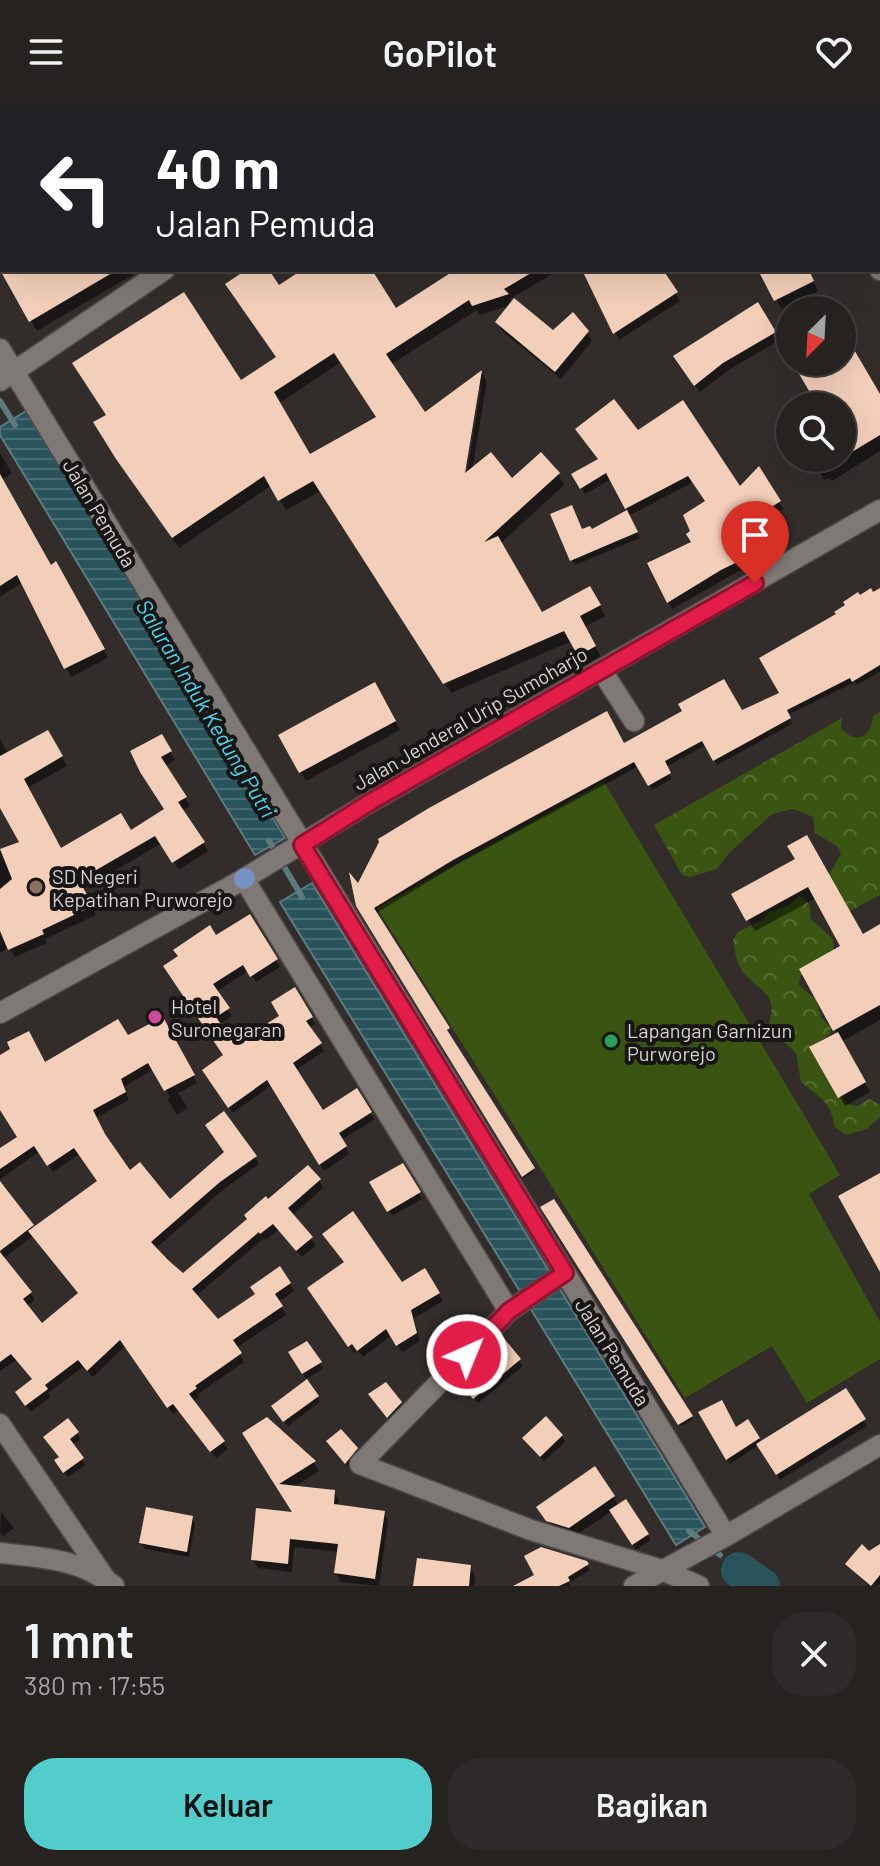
<!DOCTYPE html>
<html lang="id">
<meta charset="utf-8">
<style>
body{margin:0;font-family:Barlow,sans-serif;background:#2e2a29;color:#f1f3f6;height:100vh;display:flex;flex-direction:column;font-size:30px;white-space:nowrap}
*{box-sizing:border-box;margin:0}
p{font-size:26px;color:#a4a4a5}
.icon{flex:none;width:44px;height:44px;fill:none;stroke:currentColor;stroke-width:2;stroke-linecap:round;stroke-linejoin:round}
.map{position:relative;height:1482px;overflow:hidden}
.drawer{display:flex;flex-direction:column;background:#262220;flex:1}
.drawer>*{flex:none}
.guide{position:absolute;left:0px;top:0px;width:880px;height:168px;box-shadow:0 8px 32px #0002,0 0 0 2px #423f3e;background:#202124;color:#fff;overflow:hidden}
.needle{width:52px;rotate:204deg}
.controls{position:absolute;left:776px;top:192px;display:grid;gap:16px}
.controls a{display:grid;place-items:center;width:80px;height:80px;border-radius:50%;background:#262220;box-shadow:0 8px 32px #0002,0 0 0 2px #423f3e;font-size:40px}
.pin{position:absolute;display:grid;place-items:center;width:68px;height:68px;color:#fff;margin:-82px -34px;border-radius:50% 50% 50% 0;rotate:-45deg;box-shadow:0 0 8px #0007}
.pin .icon{rotate:45deg}
.me{position:absolute;width:88px;margin:-44px;rotate:44deg;stroke-linejoin:round;filter:drop-shadow(0 0 6px #0008)}
.turn{display:flex;align-items:center;gap:28px;height:168px;padding:0 24px;font-size:36px}
.turn .icon{width:104px;height:104px;stroke-width:2.5}
.turn b{display:block;font-size:56px;line-height:68px}
.round{display:grid;place-items:center;flex:none;width:84px;height:84px;border-radius:32px;background:#2e2a29}
.head{display:flex;align-items:center;justify-content:space-between;height:136px;padding:0 24px}
h1{font-size:48px;font-weight:600;line-height:60px}
.cta{display:flex;gap:16px;margin-top:auto;padding:16px 24px}
.cta a{flex:1;height:92px;border-radius:32px;background:#53cdcb;color:#111;font-size:32px;font-weight:600;line-height:92px;text-align:center}
.cta a+a{background:#2e2a29;color:#f1f3f6}
header{display:flex;justify-content:space-between;align-items:center;height:104px;padding:0 24px;background:#262220;font-size:36px;font-weight:600}
.map>svg:first-child{display:block}
.forest{fill:url(#forest-crowns)}
.pitch{fill:#3a5511}
.water{fill:url(#water-rules);stroke:#5d7a7f;stroke-width:2}
.shadow{fill:#0007;fill-rule:evenodd}
.lines{fill:none;stroke-linecap:round;stroke-linejoin:round}
.stream{stroke:#5d7a7f;stroke-width:6}
.river{stroke:#29545c;stroke-width:36}
.building{fill:#f3cfb9;fill-rule:evenodd}
.minor-casing{stroke:#4e4b48;stroke-width:23}
.tertiary-casing{stroke:#4e4b48;stroke-width:23}
.secondary-casing{stroke:#4e4b48;stroke-width:23}
.primary-casing{stroke:#4e4b48;stroke-width:23}
.minor{stroke:#7f7976;stroke-width:20}
.tertiary{stroke:#7f7976;stroke-width:20}
.secondary{stroke:#7f7976;stroke-width:20}
.primary{stroke:#7893c3;stroke-width:20}
.route-casing{stroke:#92132f;stroke-width:20}
.route{stroke:#e11d48;stroke-width:14}
.education-dot{fill:#8d6e63;stroke:#181615;stroke-width:3}
.hotel-dot{fill:#d1479c;stroke:#181615;stroke-width:3}
.leisure-dot{fill:#2e9e5b;stroke:#181615;stroke-width:3}
.labels{text-anchor:middle;dominant-baseline:central;stroke-width:8;stroke-linejoin:round;paint-order:stroke}
.street-label{font-size:20px;fill:#d5d2d0;stroke:#181615}
.poi-label{font-size:20px;fill:#d5d2d0;stroke:#181615;text-anchor:start}
.water-label{font-size:22px;font-style:italic;fill:#48d8f1;stroke:#181615}
</style>
<header><svg class="icon" aria-label="menu" viewBox="0 0 24 24"><path d="M4 6h16M4 12h16M4 18h16"/></svg>GoPilot<svg class="icon" aria-label="heart" viewBox="0 0 24 24"><path d="M12 20l-8-8c-3-5 5-10 8-4 3-6 11-1 8 4z"/></svg></header>
<div class="map">
<svg width="880" height="1482" viewBox="0 0 880 1482">
<defs>
<pattern id="forest-crowns" width="20" height="18" patternUnits="userSpaceOnUse" patternTransform="scale(2)"><rect width="20" height="18" fill="#3a5511"/><path d="M2 6a3 3 0 1 1 6 0M12 15a3 3 0 1 1 6 0" fill="none" stroke="#566d33"/></pattern>
<pattern id="water-rules" width="6" height="5" patternUnits="userSpaceOnUse" patternTransform="scale(2)"><rect width="6" height="5" fill="#29545c"/><path d="M0 2.5h6" fill="none" stroke="#476c72"/></pattern>
</defs>
<rect width="100%" height="100%" fill="#322d2b"/>
<path class="forest" d="M880 608V791L850 807 828 772 841 750 838 743 815 729 813 713 793 705 772 710 729 749 717 765 690 773 682 771 654 721 842 614 841 624C855 641 872 634 873 612Z
M799 792C810 797 811 802 810 814L832 834 834 843 831 850 800 872 799 881 816 896 821 913 831 924 830 930 820 937 845 1000 858 1002 869 995 880 1001V1013L867 1025 846 1031 834 1022C833 999 817 992 801 978L796 949 768 924C779 886 762 891 743 868 736 859 735 846 733 836L738 828 761 817 770 808 788 802Z"/>
<path class="pitch" d="M604 678 840 1071 809 1090 880 1218V1255L807 1299 772 1242 685 1294 377 804Z"/>
<path class="water" d="M28 306 285 734 255 751 0 331V323Z
M312 779 705 1423 676 1441 280 798Z"/>
<path class="shadow" d="M0 0H62L63 2H2L0 35Z
M318 0H391L389 2Z
M485 0H514L515 2H487Z
M565 0H736L737 2H566Z
M856 0H880V38L878 2Z
M0 104 2 166H141L37 227 0 165Z
M249 166H266L279 184 305 166H369L395 206 456 168 454 166H559L510 195 512 200 553 229 587 228 592 237 561 275 502 227 497 218 511 201 480 211 477 206 390 261 424 311 482 269 487 278 472 366 512 377 558 370 564 381 500 440 541 511 590 484 605 512 584 523 601 553 586 561 572 537 451 589 321 387 286 406 272 381 179 444 125 366 240 279 278 254ZM341 258 378 314 309 353 278 300ZM477 283H481L465 380 461 379Z
M585 166H661L680 197 619 236Z
M761 166H807L818 187 781 205Z
M757 201 778 237 727 267 700 288 680 260Z
M842 237 880 294V347L832 377 830 374 824 376 810 354H842V302H820L801 258H842Z
M637 329 740 386 758 366 783 405 748 428 762 454 672 505 649 460 693 439 708 398 694 378 628 412 640 434 575 461 572 456 582 428H591L629 407 612 375 585 390 574 371Z
M0 349 12 369 1 376 50 463 55 460 108 554 71 573 23 478 0 493Z
M880 486V568L857 581 855 578 788 611 792 620 717 661 706 641 666 663 672 675 652 686 639 662 456 761 375 810 534 1067 524 1074 358 802V782L624 641 741 609 782 590 839 511 859 494Z
M375 581 400 626 306 677 281 632Z
M47 628 67 662 27 684 61 746 130 728 166 706 148 678 161 632 175 656 165 662 190 702 182 707 208 747 179 766 162 739 82 786 96 811 45 835 47 839 15 853 9 843 0 849V747L21 739 3 704H0V635L8 650Z
M798 756 862 833 880 823V916L841 938 870 988 845 1002 812 944 837 930 802 866 843 843 816 794 755 827 734 791Z
M249 813 280 863 256 878 248 867 216 888 232 912 219 921 233 943 282 912 295 886 315 920 309 924 324 947 296 966 322 1009 357 987 374 1016 341 1036 349 1050 324 1067 272 981 233 1009 208 974 225 952 170 869 216 834Z
M162 915 197 979 178 989 188 1004 177 1011 167 995 170 993 154 965 124 983 129 996 96 1014V1018L130 1069 170 1098 255 1053 259 1060 224 1085 155 1145 182 1172 268 1098 319 1076 323 1084 292 1112 316 1141 302 1153 278 1126 266 1136 264 1134 196 1192 218 1218 290 1180 294 1187 278 1198 286 1211 236 1244 244 1258 198 1290 199 1293 193 1297 228 1345 216 1354 179 1306 173 1310 126 1241 93 1273 83 1263 48 1289 50 1293 31 1308 22 1296 34 1277 17 1256 0 1267V1081L34 1125 99 1078 80 1050 53 1068 39 1048 0 1075V1047L19 1034 0 1004V954L45 960 127 934ZM33 1132 79 1190 42 1221 26 1203 35 1196 30 1189 3 1155Z
M402 1061 422 1095 392 1112 372 1078Z
M553 1097 692 1316 681 1322 543 1104Z
M345 1160 402 1181 424 1166 443 1197 414 1214 420 1237 402 1248 392 1231 363 1253 358 1247 354 1249 314 1192Z
M503 1236 523 1262 478 1299 465 1283Z
M291 1249 320 1259 323 1265 306 1275Z
M846 1287 867 1322 780 1376 759 1341 730 1360 701 1309 736 1326 748 1318 761 1339Z
M317 1293 320 1298 288 1322 277 1308Z
M374 1296 400 1300 404 1305 391 1318Z
M267 1316 314 1359 319 1367 292 1384 334 1388 339 1397 338 1402 383 1409 388 1417 379 1482 341 1478 336 1469 339 1448 294 1443 292 1468 258 1464 253 1456 295 1410 245 1330Z
M77 1329 80 1335 72 1341 85 1361 68 1373 60 1363 61 1354 49 1339Z
M562 1332 565 1338 544 1357 528 1341Z
M332 1343 356 1345 359 1351 349 1364Z
M594 1365 619 1402 625 1398 651 1436 636 1446 612 1407 575 1432 554 1426 544 1412Z
M1 1408 14 1424 3 1432 0 1428Z
M192 1414 195 1420 189 1453 145 1445 141 1439Z
M880 1443V1481L869 1482 847 1460Z
M585 1458 590 1466 569 1479 571 1482H517Z
M470 1463 475 1472 474 1482H415Z"/>
<g class="lines">
<path class="stream" d="M0 297 15 321
M269 737 302 793
M689 1427 720 1451"/>
<path class="river" d="M739 1466 762 1482"/>
</g>
<path class="building" d="M0 166H117L29 218Z
M246 166H269L279 181 302 166H372L396 204 455 166H536L504 185 509 190 472 202 469 196 386 250 425 308 482 266 465 369 491 348 512 374 541 348 560 369 484 438 498 432 542 508 590 482 601 501 580 512 596 542 578 552 564 527 443 580 313 377 278 397 264 372 172 434 116 355 93 318 106 311 72 259 184 188 241 276 276 253 225 180ZM334 249 376 313 310 350 274 288Z
M582 166H663L678 188 613 230Z
M758 166H809L814 177 774 197Z
M514 194 553 226 573 208 589 227 555 268 495 218Z
M758 198 776 228 723 259 694 282 673 252Z
M842 225 880 290V331L842 354V302H818L792 258H842Z
M614 295 638 326 683 296 740 382 759 362 781 397 745 420 760 447 721 466 667 499 647 459 691 438 686 430 690 427 683 411 705 397 688 372 625 405 606 369 580 385 571 370 598 355 575 325Z
M0 370 51 461 56 457 105 545 64 565 17 471 0 482Z
M572 401 582 425 590 422 592 425 627 406 638 428 570 457 550 410Z
M871 484 873 488 880 484V561L852 578 850 574 787 606 791 614 713 657 702 637 665 657 671 669 648 682 634 658 453 756 374 804 450 924 436 933 356 802 349 768 358 779 379 738 378 735 429 704 607 607 624 639 682 607 678 600 724 575 742 606 779 589 759 554 836 510 834 508 845 501 843 498 858 488 860 491Z
M375 578 396 617 299 669 278 631Z
M48 626 63 652 24 675 61 744 121 709 131 726 164 705 140 668 130 647 162 630 172 647 161 653 187 693 178 698 205 738 172 759 155 732 79 776 93 802 42 826 44 830 8 846 0 827V785L12 775 0 745 19 738 0 704V652Z
M807 731 863 830 880 820V901L833 927 799 865 840 842 808 783 746 817 731 790 795 755 787 742Z
M250 810 278 855 250 873 243 861 213 880 230 904 216 913 234 940 279 912 271 898 295 883 313 913 306 917 322 939 293 959 323 1006 357 984 372 1008 339 1029 347 1042 319 1061 267 976 228 1004 202 966 223 951 163 862 178 852 173 846 210 821 216 831Z
M163 913 195 971 164 987 148 959 121 975 126 988 93 1006 105 1030 130 1066 140 1058 170 1095 224 1048 205 1021 224 1007 257 1052 220 1078 151 1138 168 1156 183 1169 247 1115 244 1111 266 1092 268 1095 308 1061 321 1075 288 1104 313 1133 296 1147 273 1120 260 1130 259 1128 192 1185 218 1215 255 1190 250 1183 280 1162 291 1179 275 1190 283 1202 233 1236 242 1249 195 1282 197 1284 189 1290 225 1337 210 1348 173 1300 167 1304 120 1236 87 1267 78 1256 45 1281 48 1285 25 1302 15 1288 32 1275 11 1250 0 1258V1148L32 1188 23 1195 42 1219 78 1189 28 1127 97 1077 74 1044 47 1062 34 1042 0 1065V1044L17 1033 0 1006V951L10 945 7 938 29 927 45 958 118 915 128 931Z
M447 926 535 1064 522 1073 436 933Z
M838 928 866 978 838 994 809 943Z
M403 1059 421 1088 387 1108 369 1078Z
M880 1069V1168L838 1092Z
M0 1077 34 1121 0 1147Z
M554 1095 693 1312 678 1321 540 1103Z
M353 1107 402 1178 425 1164 440 1189 411 1206 417 1229 396 1242 386 1225 357 1247 352 1240 348 1243 307 1184 344 1158 322 1130Z
M503 1233 521 1255 473 1295 459 1277Z
M307 1237 322 1258 302 1270 288 1248Z
M307 1275 319 1292 283 1318 271 1302Z
M386 1278 402 1298 387 1314 368 1290Z
M846 1284 866 1315 776 1371 756 1340Z
M722 1296 736 1323 748 1315 760 1334 726 1356 698 1308Z
M546 1312 563 1331 540 1353 522 1334Z
M267 1313 316 1357 279 1380 335 1386 334 1400 385 1407 375 1475 334 1469 338 1440 290 1435 288 1460 251 1456 256 1404 292 1408 242 1329Z
M68 1314 79 1328 70 1335 84 1354 63 1369 54 1356 59 1353 43 1333Z
M341 1325 358 1344 345 1360 326 1337Z
M595 1362 615 1392 569 1424 546 1417 536 1403Z
M626 1395 649 1430 632 1441 609 1406Z
M146 1403 193 1412 187 1448 139 1439Z
M862 1440 869 1447 880 1440V1471L871 1482 845 1460Z
M541 1443 587 1457 589 1460 568 1473 570 1477 559 1482H513L534 1471 524 1452Z
M417 1454 471 1461 469 1482H413Z"/>
<g class="lines">
<g class="minor-casing">
<path id="minor" d="M74 0 75 2
M409 2 412 0
M0 277 164 166
M602 567 634 617
M244 775 509 1207 360 1360 531 1426 662 1466 699 1482
M509 1207 565 1169
M0 1320 106 1476"/>
</g>
<g class="tertiary-casing">
<path id="tertiary" d="M0 245 726 1432"/>
</g>
<g class="secondary-casing">
<path id="secondary" d="M781 0 782 2
M878 163 880 166
M245 774 372 697 880 406
M0 909 244 775
M0 1449C40 1453 81 1455 114 1482
M634 1482 726 1432 880 1341"/>
</g>
<g class="primary-casing">
<path id="primary" d="M244 775 245 774"/>
</g>
<use href="#minor" class="minor"/>
<use href="#tertiary" class="tertiary"/>
<use href="#secondary" class="secondary"/>
<use href="#primary" class="primary"/>
</g>
<g class="lines">
<g class="route-casing">
<path id="route" d="M467 1251 509 1207 565 1169 302 741 372 697 755 479"/>
</g>
<use href="#route" class="route"/>
</g>
<circle class="education-dot" cx="36" cy="783" r="8"/>
<circle class="hotel-dot" cx="155" cy="913" r="8"/>
<circle class="leisure-dot" cx="611" cy="937" r="8"/>
<g class="labels">
<g class="street-label">
<text transform="translate(100 409) rotate(59)">Jalan Pemuda</text>
<text transform="translate(470 614) rotate(-30)">Jalan Jenderal Urip Sumoharjo</text>
<text transform="translate(613 1248) rotate(58)">Jalan Pemuda</text>
</g>
<g class="poi-label">
<text x="52" y="772">SD Negeri<tspan x="52" dy="23">Kepatihan Purworejo</tspan></text>
<text x="171" y="902">Hotel<tspan x="171" dy="23">Suronegaran</tspan></text>
<text x="627" y="926">Lapangan Garnizun<tspan x="627" dy="23">Purworejo</tspan></text>
</g>
<g class="water-label">
<text transform="translate(207 604) rotate(59)">Saluran Induk Kedung Putri</text>
</g>
</g>
</svg>
<div class="controls">
<a><svg class="needle" viewBox="-14 -14 28 28"><path d="M0-13l5 13h-10z" fill="#e53935"/><path d="M0 13l5-13h-10z" fill="#a4a4a5"/></svg></a>
<a><svg class="icon" aria-label="search" viewBox="0 0 24 24"><circle cx="10" cy="10" r="6"/><path d="M15 15l6 6"/></svg></a>
</div>
<div class="pin" style="left:755px;top:479px;background:#d93025"><svg class="icon" aria-label="arrive" viewBox="0 0 24 24"><path d="M6 21V4h12l-3 4 3 4H6"/></svg></div>
<svg class="me" style="left:467px;top:1251px" viewBox="-20 -20 40 40"><circle r="17" fill="#e11d48" stroke="#fff" stroke-width="3"/><path d="M0-11L8 9 0 5-8 9z" fill="#fff"/></svg>
<div class="guide">
<div class="turn"><svg class="icon" aria-label="left" viewBox="0 0 24 24"><path d="M17 20v-9H6M10 6l-5 5 5 5"/></svg><div><b>40 m</b>Jalan Pemuda</div></div>
</div>
</div>
<section class="drawer">
<div class="head"><div><h1>1 mnt</h1><p>380 m · 17:55</p></div><a class="round"><svg class="icon" aria-label="close" viewBox="0 0 24 24"><path d="M6 6l12 12M18 6L6 18"/></svg></a></div>
<div class="cta"><a>Keluar</a><a>Bagikan</a></div>
</section>
